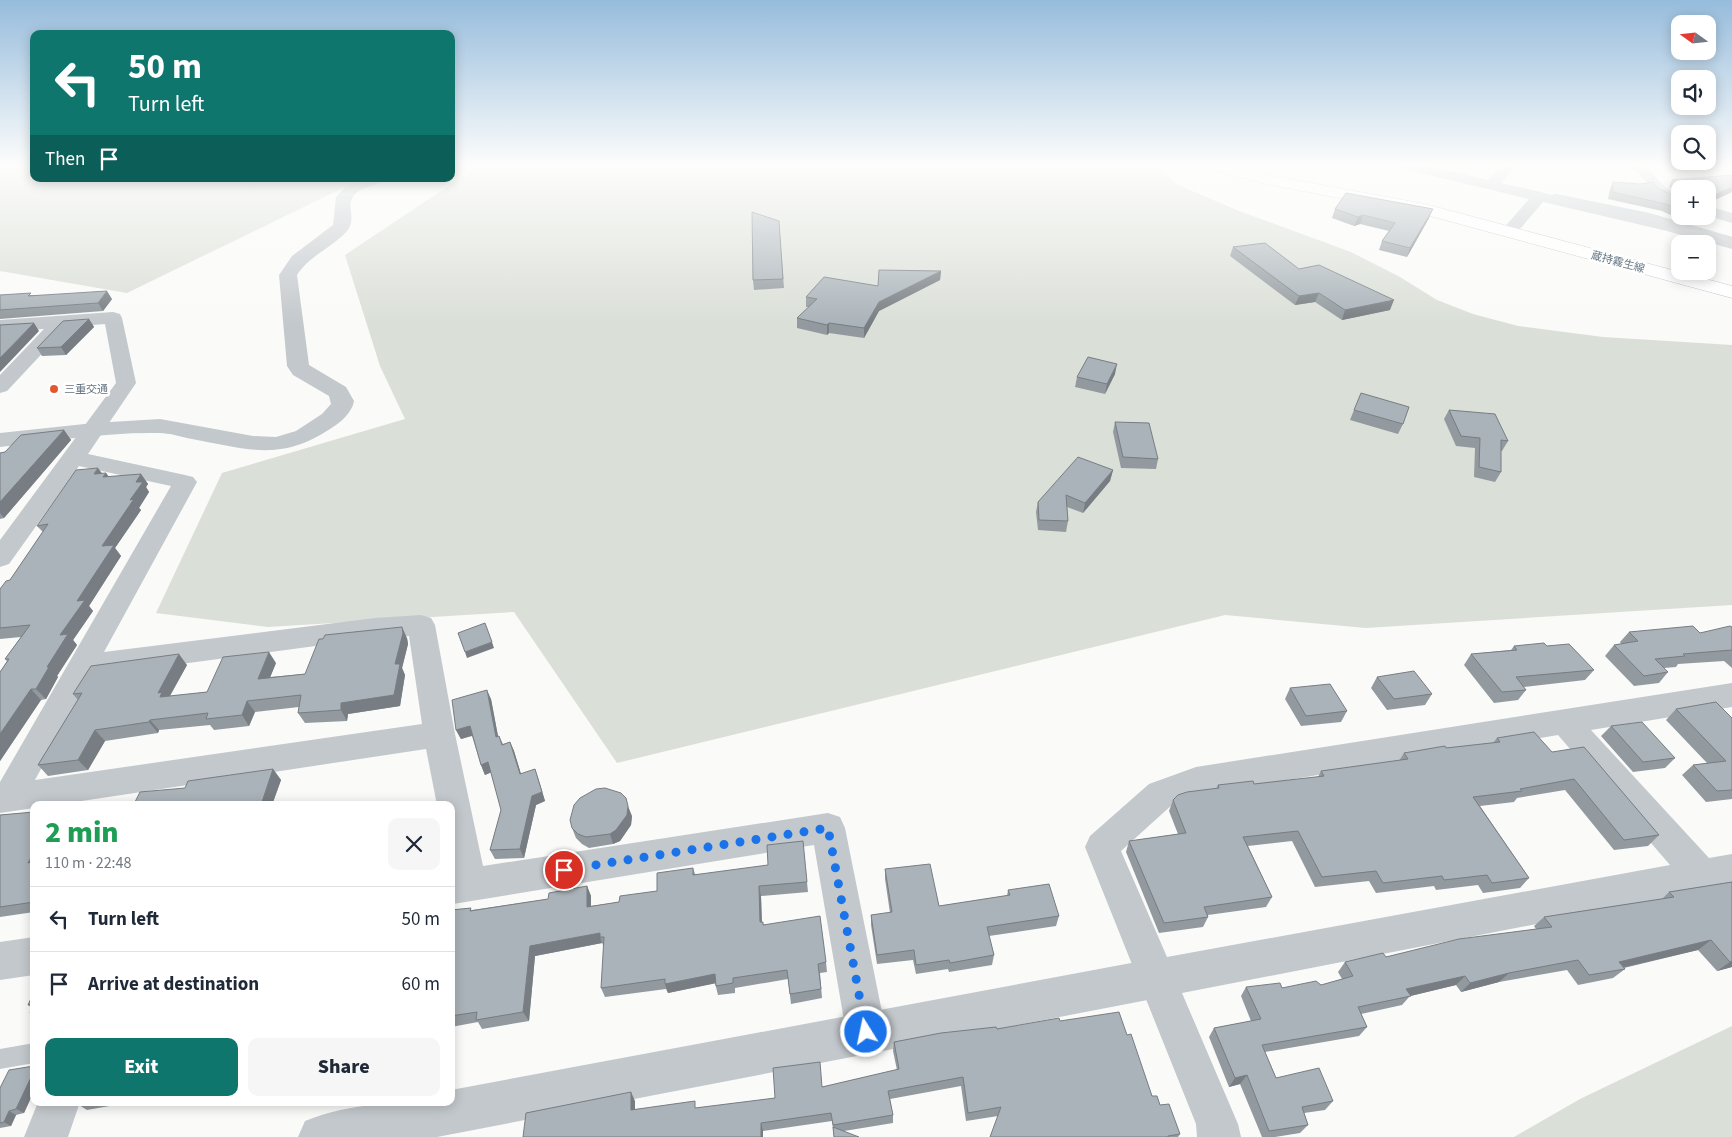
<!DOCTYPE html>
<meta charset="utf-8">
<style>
body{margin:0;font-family:"Source Sans 3","Noto Sans JP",sans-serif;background:#f6f6f7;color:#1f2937;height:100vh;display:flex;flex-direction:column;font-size:19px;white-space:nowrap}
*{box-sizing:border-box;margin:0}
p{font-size:16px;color:#747a83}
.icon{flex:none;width:28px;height:28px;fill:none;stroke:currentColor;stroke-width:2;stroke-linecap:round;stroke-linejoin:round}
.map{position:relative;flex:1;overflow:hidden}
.details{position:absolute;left:30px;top:801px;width:425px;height:305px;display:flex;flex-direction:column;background:#fff;border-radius:10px;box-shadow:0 2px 12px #0003}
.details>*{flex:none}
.hud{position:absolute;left:30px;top:30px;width:425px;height:152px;border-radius:10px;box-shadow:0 2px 12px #0003;background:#0f766e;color:#fff;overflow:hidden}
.needle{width:32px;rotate:285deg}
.buttons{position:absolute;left:1671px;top:15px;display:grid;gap:10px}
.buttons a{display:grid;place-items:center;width:45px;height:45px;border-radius:10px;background:#fff;box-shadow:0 2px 12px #0003;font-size:25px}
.pin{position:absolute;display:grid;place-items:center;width:42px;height:42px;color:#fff;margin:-21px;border:2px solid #fff;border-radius:50%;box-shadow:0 1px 5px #0007}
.me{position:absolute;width:55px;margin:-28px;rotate:350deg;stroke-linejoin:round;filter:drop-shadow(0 0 4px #0008)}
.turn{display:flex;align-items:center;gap:18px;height:105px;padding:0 15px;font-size:22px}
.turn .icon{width:65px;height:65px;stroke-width:2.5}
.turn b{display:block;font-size:35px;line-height:42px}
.then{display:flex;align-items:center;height:48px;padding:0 15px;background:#0003;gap:10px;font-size:19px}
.round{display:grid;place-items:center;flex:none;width:52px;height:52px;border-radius:10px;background:#f6f6f7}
.head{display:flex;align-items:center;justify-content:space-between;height:85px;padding:0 15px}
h1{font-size:30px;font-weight:800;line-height:38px;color:#1e9e55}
.primary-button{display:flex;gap:10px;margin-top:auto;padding:10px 15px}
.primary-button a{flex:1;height:58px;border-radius:10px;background:#0f766e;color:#fff;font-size:20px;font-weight:800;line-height:58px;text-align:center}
.primary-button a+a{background:#f6f6f7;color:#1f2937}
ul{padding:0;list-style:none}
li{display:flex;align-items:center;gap:15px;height:65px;padding:0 15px;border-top:1px solid #e0e1e3}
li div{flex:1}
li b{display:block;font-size:19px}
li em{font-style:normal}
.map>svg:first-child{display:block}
.green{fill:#dadfd7}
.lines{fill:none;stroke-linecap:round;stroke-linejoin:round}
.stream{stroke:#bbc7cb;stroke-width:4.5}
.secondary-casing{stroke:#b3babf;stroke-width:1}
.service{fill:#c3c8cc;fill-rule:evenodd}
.minor{fill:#c3c8cc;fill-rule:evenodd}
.tertiary{fill:#c3c8cc;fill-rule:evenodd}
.secondary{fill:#fff;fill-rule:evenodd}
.wall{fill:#929a9f}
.shaded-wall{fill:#777d82}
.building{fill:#aab3b9;stroke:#777d82}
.route{stroke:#1a73e8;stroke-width:9;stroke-dasharray:0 16.2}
.poi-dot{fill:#e4572e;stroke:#fff;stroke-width:2}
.labels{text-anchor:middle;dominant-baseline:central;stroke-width:5;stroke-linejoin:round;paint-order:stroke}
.far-street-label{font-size:11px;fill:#657683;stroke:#fff}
.far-poi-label{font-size:11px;fill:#657683;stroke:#fff;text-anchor:start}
</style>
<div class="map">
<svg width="1732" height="1137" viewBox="0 0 1732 1137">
<rect width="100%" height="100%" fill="#fafaf8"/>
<path class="green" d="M0 165H34V179H361L127 293 0 271Z
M480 165H1155L1176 184 1239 211 1351 252 1400 277 1437 300 1473 314 1518 326 1603 337 1732 345V605L1366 628 1225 615 617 763 514 612 268 627 156 613 222 473 405 419 380 366 345 255Z
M1732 1026V1137H1514L1580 1099Z"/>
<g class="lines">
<path class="stream" d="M1555 196 1648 215 1732 239"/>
<g class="secondary-casing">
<path id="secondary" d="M1206 165H1230L1267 175 1425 204 1732 286V298L1423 214 1266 184 1208 168Z"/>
</g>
<path class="service" d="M34 1043V1063L0 1069V1049Z"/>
<path class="minor" d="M1398 165H1423L1488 180 1502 165H1517L1501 183 1667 221 1732 239V249L1663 230 1543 202 1514 236H1502L1500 233 1502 230 1529 199 1400 168Z
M1628 165H1644L1666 188 1680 194V205L1656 194 1640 175Z
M1708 206 1732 213V223L1708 216Z
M113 312 120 314 122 318 136 383 88 454 185 475 193 477 197 482 104 652 375 618 421 615 431 618 435 625 455 734 483 866 828 813 840 817 845 828 886 1032 880 1046 866 1052 852 1046 846 1032 814 845 453 904 451 903V805H437L426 749 55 805H34V808L0 813V782L171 486 79 466 9 564 0 567V540L116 383 105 324 67 327 7 391 0 393V375L44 329 0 332V320ZM409 636 422 724 35 780 91 676 375 638Z
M1732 683V707L1591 730 1709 858 1732 854V886L1182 993 1238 1124 1241 1137H1197L1196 1124 1085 847 1090 836 1149 784 1196 767ZM1558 735 1670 865 1167 957 1121 851 1173 804 1198 795Z
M34 937V975L0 980V942Z
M38 1102H80L68 1137H24Z"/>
<path class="tertiary" d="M361 179H383C376 188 359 186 353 197 346 206 357 219 347 231 332 248 310 255 297 275L309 365 346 387 354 401C352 413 340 423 330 429 280 462 247 449 192 439 181 437 170 433 159 433 106 432 52 441 0 447V433L94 423 160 419 253 436 276 437 296 431 322 414 331 404 329 396 293 375 287 366 279 275 292 256 333 225 336 197 346 186Z
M1158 958 1172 964 1178 978 1172 992 1158 998 437 1137H298L305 1121C351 1102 402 1102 451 1102V1090Z"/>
<use href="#secondary" class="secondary"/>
</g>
<path class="wall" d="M1732 175V192L1708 203V189H1680V193L1669 187 1672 180Z
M1613 182 1659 189 1680 198V215L1675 217 1662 211 1608 199 1610 189Z
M1335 209 1429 218 1407 257 1379 250 1382 241 1389 231 1360 224 1354 226 1332 218Z
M779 221 784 288 754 290 753 280Z
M1233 247 1299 269 1390 310 1342 320 1315 302 1295 305 1230 256Z
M941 271 940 280 879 311 864 338 829 333 827 335 797 328V318L809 307H806V297L878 286Z
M0 295H33L112 299 103 311 0 319Z
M89 319 94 327 66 355 42 356 37 348Z
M1115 374 1105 394 1075 387 1077 377Z
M1354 410 1403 424 1398 434 1350 420Z
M1449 410 1508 441 1502 451H1501V472L1495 482 1474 477 1475 448 1456 446 1444 419Z
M1115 422 1158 459 1156 469 1121 468 1113 432Z
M64 430 71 440 4 518 0 519V453L5 452Z
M1113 470 1110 481 1083 513 1067 507 1068 521 1066 532 1038 530 1036 512 1038 502Z
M106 473 109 477 141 474 148 484 146 487 149 492 139 508 141 510 115 548 121 556 89 606 93 611 73 640 77 645 57 676 58 677 46 699 41 700 0 761V672L7 661 5 659 21 637 0 639V589L10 580 43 532 37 526Z
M1732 627V668L1724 661 1678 664 1676 667 1664 668 1668 672 1659 683 1634 686 1605 656 1614 645 1621 644 1620 642 1629 632 1700 633Z
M407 638 408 644 402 668 405 675 400 706 348 714 347 721 305 723 298 713 299 707 255 712 249 726 214 730 210 725 159 730 158 733 105 741 88 770 48 776 38 765 78 700 73 694 187 665 170 696 207 692 276 663 270 677 305 674Z
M1514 646H1547L1594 670 1585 680 1523 687 1526 690 1518 700 1494 703 1464 665 1471 654 1511 650Z
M1377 677 1432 694 1425 705 1387 710 1371 688Z
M1290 688 1347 711 1341 722 1301 726 1285 699Z
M491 699 498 736H499L503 744 510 742 514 751 521 774 538 778 545 801 536 805 524 858 495 859 490 850 501 810 491 772 485 775 481 765 472 736 461 739 456 730Z
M1676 709 1732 718V799L1706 802 1682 775 1693 765 1707 763 1666 720Z
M1611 726 1675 758 1665 768 1633 772 1601 736Z
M1497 738 1552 752 1659 835 1648 846 1614 850 1565 790 1517 798 1514 802 1480 806 1529 878 1520 888 1483 893 1478 885 1436 890 1434 886 1376 893 1369 881 1315 887 1292 841 1248 846 1272 897 1266 907 1208 915V917L1203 927 1159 933 1126 852 1129 841 1178 834 1169 811 1173 800 1216 789 1218 785 1254 784 1318 777 1321 771 1399 761 1404 753 1493 743Z
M273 769 281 780 272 805H127L185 788Z
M34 812V912L0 917V815Z
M632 816 631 825 620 841 613 844 589 848 582 844 576 838 572 828Z
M693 868 695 874 807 882 808 892 761 896 762 922 764 925 826 962 827 972 820 973 822 998 791 1004 788 979 735 988V993L718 995 715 983 668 993 666 989 605 997 601 988 604 947 602 943 535 956 529 1021 482 1029 478 1022 451 1027V910H472L548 899 587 886 591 896V906L619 902 657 891Z
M885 869 939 906 1007 896 1008 890 1059 916 1056 926 989 936 994 955 992 965 949 972 948 969 916 974 913 960 877 964 871 925V915L890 913 885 879Z
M1732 882V967L1717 971 1698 950 1624 968 1625 969 1613 978 1578 985 1567 970 1499 982 1461 992 1456 985 1410 996 1402 1005 1361 1014 1367 1027 1359 1036 1265 1052 1276 1078 1333 1101 1325 1110 1304 1113 1308 1125 1300 1133 1275 1137H1262L1240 1084 1229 1087 1209 1037 1214 1028 1251 1021 1241 996 1246 987 1282 988 1321 985 1342 979 1338 972 1345 962 1386 957 1536 929 1534 926 1544 917 1662 899 1669 892Z
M34 992V1016L30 1013 32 1008 28 1005Z
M1060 1021 1127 1035 1152 1096 1160 1105 1180 1134 1178 1137H990L998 1116 966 1121 961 1086 890 1099 893 1115V1123L844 1131 834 1137 832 1121 763 1131V1137H523L635 1101V1109L697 1108 775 1098 822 1087 897 1070 893 1051 894 1042Z
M34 1066V1091L24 1113 16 1115 11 1126 0 1128V1088Z
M74 1102H132L87 1110Z"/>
<path class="shaded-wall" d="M1732 187V192L1708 203V198Z
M1433 209 1429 218 1407 257 1410 248Z
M1680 210V215L1675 217Z
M1363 215 1360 224 1354 226 1358 217Z
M941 271 940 280 879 311 864 338V328L879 302Z
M107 291 112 299 103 311 98 303Z
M1319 293 1315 302 1295 305 1299 296Z
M1394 300 1390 310 1342 320 1345 310Z
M89 319 94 327 66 355 61 347Z
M34 323 39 331 0 372V358Z
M829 323V333L827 335V325Z
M1117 364 1115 374 1105 394 1107 384Z
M64 430 71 440 4 518 0 513V502Z
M98 468 104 476 106 473 113 483 94 474Z
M1113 470 1110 481 1083 513 1085 503Z
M141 474 148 484 146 487 149 492 139 508 141 510 115 548 121 556 89 606 93 611 73 640 77 645 57 676 58 677 46 699 36 689 47 667 60 635 77 601 102 546 130 500 136 482Z
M402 627 407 638 408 644 402 668 405 675 400 706 348 714 347 721 341 710V703L395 664Z
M492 642 494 648 467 658 465 652Z
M269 652 276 663 265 690 258 679Z
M179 654 187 665 168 699 169 707 158 693Z
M31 689 41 700 0 761V734Z
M487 690 491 699 500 747 496 737Z
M247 701 255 712 249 726 242 715Z
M150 720 159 730 158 733 149 722Z
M470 726 474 735 461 739 456 730Z
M95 730 105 741 88 770 78 760Z
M510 742 514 751 524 784 520 774Z
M488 762 492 772 485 775 481 765Z
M273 769 281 780 272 805H264L262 802Z
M535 769 538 778 545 801 536 805 524 858 520 849Z
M628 806 632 816 631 825 620 841 613 844 610 834Z
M34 852V868L28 863Z
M587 886 591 896V917L587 907Z
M759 886 761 896 762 932 760 922Z
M600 933V937L602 943 535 956 529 1021 523 1012 530 946Z
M1711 940 1698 950 1608 971 1619 962Z
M1732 961V967L1717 971 1730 962Z
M1509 973 1499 982 1461 992 1470 983Z
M715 974 717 983 668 993 665 984Z
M1465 976 1456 985 1398 999 1406 989Z
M34 1071V1091L24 1113 16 1109Z
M1247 1075 1240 1084 1229 1087 1235 1078Z
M631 1092 635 1101V1118L631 1110Z
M9 1111 16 1115 11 1126 4 1122Z
M761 1123 763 1131V1137H761Z"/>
<path class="building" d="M1732 175V187L1708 198V189H1686V187L1672 180Z
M1613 182 1640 184 1653 182 1659 189 1680 198V210L1666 204 1612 192Z
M1346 193 1433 209 1410 248 1382 241 1395 223 1363 215 1358 217 1335 209Z
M752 212 779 221 783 279 753 280Z
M1265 243 1299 269 1319 265 1394 300 1345 310 1319 293 1299 296 1233 247Z
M879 270 941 271 879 302 864 328 829 323 827 325 797 318 817 299 806 297 824 277 878 286Z
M107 291 98 303 0 310V295L31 293 28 296Z
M89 319 61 347 37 348 63 321Z
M34 323 0 358V325Z
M1088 357 1117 364 1107 384 1077 377Z
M1361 393 1409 407 1403 424 1354 410Z
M1449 410 1495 414 1508 441 1501 440V472L1479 467 1480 438 1461 436Z
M1115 422 1149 423 1158 459 1123 457Z
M64 430 0 502V453L5 452 21 435Z
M1078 457 1113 470 1085 503 1066 495 1068 521 1039 520 1038 502Z
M98 468 94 474 106 473 103 477 141 474 136 482H143L130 500 134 499 102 546 114 545 77 601 85 600 60 635 68 634 47 667H49L36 689H31L0 734V672L9 659H5L30 625 0 628V589L6 581 10 580 48 524 37 526 76 470Z
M485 623 492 642 465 652 458 633Z
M1693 626 1700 633 1730 626 1732 627V650L1683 654 1685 656 1655 659 1668 672 1644 676 1614 645 1638 641 1629 632Z
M402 627 403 633 395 664H400L394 695 341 703V710L298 713 301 695 247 701 242 715 206 719 208 713 150 720 149 722 95 730 78 760 38 765 82 693 73 694 91 666 179 654 158 693 162 692 160 697 207 692 223 657 269 652 258 679 305 674 319 639H323L325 635Z
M1544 643 1547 646 1569 644 1594 670 1516 677 1526 690 1502 692 1471 654 1517 650 1514 646Z
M1414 671 1432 694 1394 699 1377 677Z
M1330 684 1347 711 1306 716 1290 688Z
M487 690 496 737 499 736 502 745 510 742 520 774 535 769 542 792 532 796 520 849 490 850 501 810 488 762 481 765 470 726 456 730 452 700Z
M1716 702 1732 718V790L1717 791 1693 765 1726 761 1676 709Z
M1642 722 1675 758 1643 762 1611 726Z
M1534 732 1552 752 1584 747 1659 835 1624 840 1574 779 1520 789 1522 791 1473 797 1529 878 1492 883 1487 875 1444 880 1442 876 1383 883 1376 871 1322 877 1298 831 1243 837 1272 897 1204 907 1208 917 1164 923 1129 841 1186 833 1173 800 1178 795 1187 792 1219 788 1218 785 1253 781 1254 784 1324 776 1321 771 1408 759 1404 753 1445 746 1446 748 1500 742 1497 738Z
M273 769 262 802 241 805H127L128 803 135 802 140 792 185 788 188 781Z
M605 788 621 793 626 798 628 806 627 815 616 830 610 834 586 837 578 834 572 828 570 820 574 805 580 798 596 789Z
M34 812V852L28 863 31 862V863H34V902L0 907V815Z
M803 841 807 882 759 886 760 922H763V925L820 916 826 962 818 964 821 989 790 994 787 970 733 978V983L716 986 715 974 665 984V979L601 988 604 937H600V933L530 946 523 1012 476 1020 477 1012 451 1016V910L471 908 470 911 548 899 549 893 587 886V907L619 902 620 896 657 891V873L693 868V875L768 865 767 845Z
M930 864 939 906 1010 895 1008 890 1049 884 1059 916 987 927 994 955 950 963 949 960 916 965 914 950 877 955 871 915 892 912 885 869Z
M1732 882V961L1730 962 1711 940 1619 962 1625 969 1589 975 1578 960 1509 973 1470 983 1465 976 1406 989 1411 996 1358 1007 1367 1027 1262 1045 1276 1078 1319 1068 1333 1101 1302 1107 1308 1125 1269 1131 1247 1075 1235 1078 1214 1028 1261 1019 1246 987 1280 983 1282 988 1316 981 1321 985 1353 976 1345 962 1383 953 1386 957 1459 939 1552 927 1544 917 1674 897 1669 892Z
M34 992V1003L28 1005Z
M34 1005V1013H30Z
M1119 1012 1127 1035 1131 1034 1152 1096H1157L1160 1105 1169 1104 1180 1134 1168 1136V1137H990L1001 1107 968 1113 963 1077 888 1091 893 1115 833 1125 831 1113 761 1123V1137H523L526 1113 631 1092V1110L695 1101V1108L775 1098 773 1068 820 1062 822 1087 899 1069 894 1042 941 1033 996 1027 997 1029 1059 1018 1060 1021Z
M34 1066V1071L16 1109 9 1111 4 1122 0 1123V1088L9 1070Z
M833 1127 859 1137H834Z"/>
<linearGradient id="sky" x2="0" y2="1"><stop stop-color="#96bcdc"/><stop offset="0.51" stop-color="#fdfdfc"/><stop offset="1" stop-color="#fdfdfc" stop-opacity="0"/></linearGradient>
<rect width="1732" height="324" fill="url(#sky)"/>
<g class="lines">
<path class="route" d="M564 870 828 828 866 1032"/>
</g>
<circle class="poi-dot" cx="54" cy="389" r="5"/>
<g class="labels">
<g class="far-street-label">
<text transform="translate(1618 262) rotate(15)">蔵持霧生線</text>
</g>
<g class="far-poi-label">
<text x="64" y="389">三重交通</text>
</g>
</g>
</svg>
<div class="buttons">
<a><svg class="needle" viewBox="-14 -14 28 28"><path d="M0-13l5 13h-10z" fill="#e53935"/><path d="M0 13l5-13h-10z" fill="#747a83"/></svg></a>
<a><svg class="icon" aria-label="sound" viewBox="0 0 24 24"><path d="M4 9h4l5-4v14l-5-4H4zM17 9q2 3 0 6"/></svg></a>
<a><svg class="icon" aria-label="search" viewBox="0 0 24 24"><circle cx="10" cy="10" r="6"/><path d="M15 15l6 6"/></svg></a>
<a>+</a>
<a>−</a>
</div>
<div class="pin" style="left:564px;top:870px;background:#d93025"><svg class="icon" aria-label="arrive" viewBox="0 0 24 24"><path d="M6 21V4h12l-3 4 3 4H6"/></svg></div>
<svg class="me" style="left:866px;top:1032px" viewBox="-20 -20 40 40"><circle r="17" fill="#1a73e8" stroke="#fff" stroke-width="3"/><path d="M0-11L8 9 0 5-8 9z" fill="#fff"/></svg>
<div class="hud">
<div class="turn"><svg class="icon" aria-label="left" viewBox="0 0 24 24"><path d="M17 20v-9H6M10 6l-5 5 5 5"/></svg><div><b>50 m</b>Turn left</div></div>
<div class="then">Then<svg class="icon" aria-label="arrive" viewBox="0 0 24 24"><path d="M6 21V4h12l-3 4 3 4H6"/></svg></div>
</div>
<section class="details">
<div class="head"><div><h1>2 min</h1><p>110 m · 22:48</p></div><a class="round"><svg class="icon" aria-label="close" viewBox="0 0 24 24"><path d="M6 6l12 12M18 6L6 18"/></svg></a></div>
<ul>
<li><svg class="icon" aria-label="left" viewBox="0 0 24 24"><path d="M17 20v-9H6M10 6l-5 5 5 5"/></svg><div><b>Turn left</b></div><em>50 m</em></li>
<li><svg class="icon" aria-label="arrive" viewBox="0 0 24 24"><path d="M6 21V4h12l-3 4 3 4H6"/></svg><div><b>Arrive at destination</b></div><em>60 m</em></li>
</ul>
<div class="primary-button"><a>Exit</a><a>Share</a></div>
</section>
</div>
